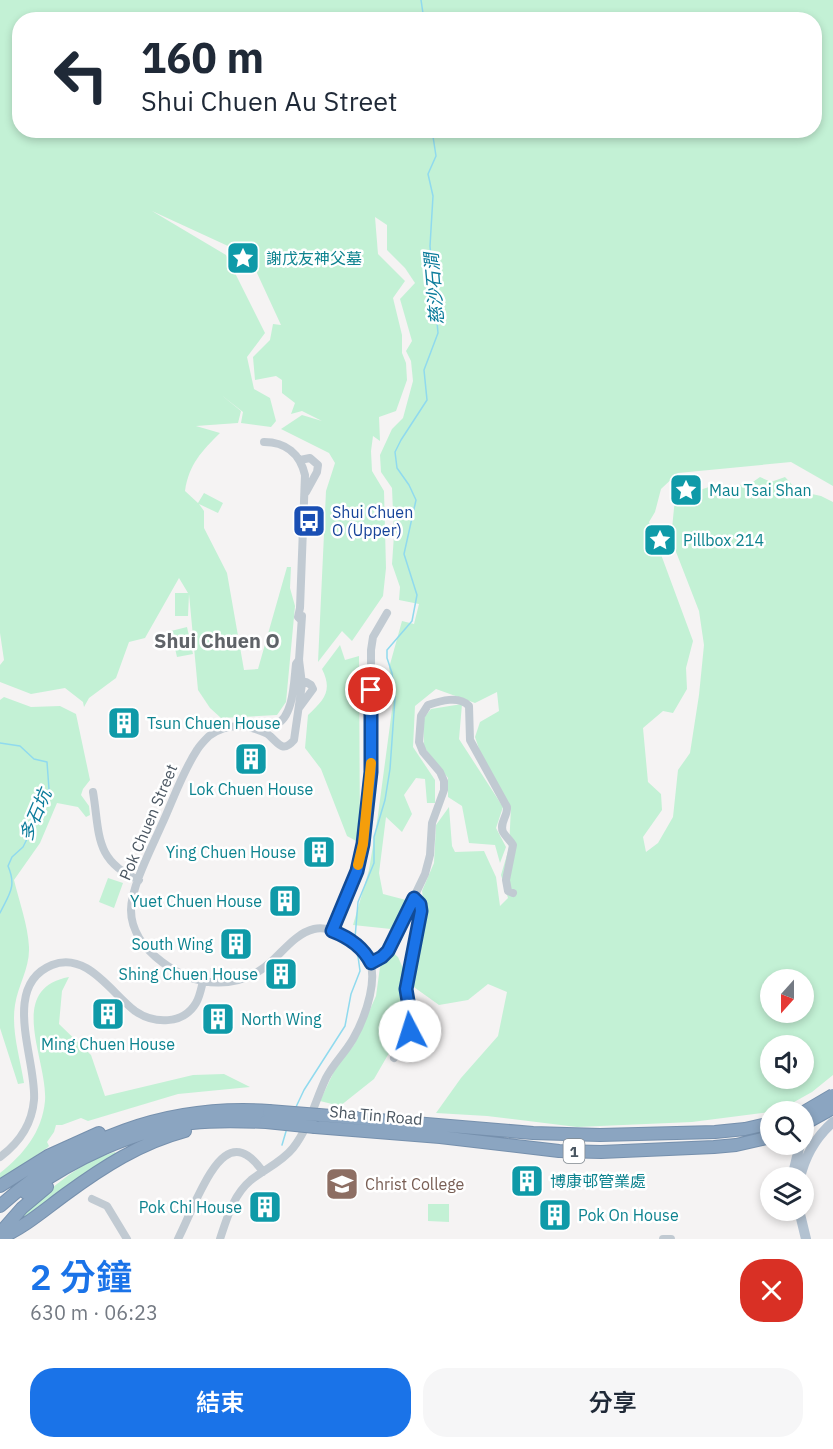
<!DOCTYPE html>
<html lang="zh-TW">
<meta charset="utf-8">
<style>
body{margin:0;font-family:"IBM Plex Sans","Noto Sans TC",sans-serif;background:#f6f6f7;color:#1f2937;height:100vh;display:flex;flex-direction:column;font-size:22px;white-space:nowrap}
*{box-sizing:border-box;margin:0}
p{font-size:20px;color:#747a83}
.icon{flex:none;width:33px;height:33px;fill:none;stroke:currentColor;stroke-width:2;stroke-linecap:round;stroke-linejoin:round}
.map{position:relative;height:1239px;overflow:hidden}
.panel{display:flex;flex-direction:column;background:#fff;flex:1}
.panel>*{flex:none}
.banner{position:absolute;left:12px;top:12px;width:810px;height:126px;border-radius:24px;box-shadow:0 3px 9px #0003;background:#fff;color:#1f2937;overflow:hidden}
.needle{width:39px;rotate:201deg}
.buttons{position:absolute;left:760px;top:969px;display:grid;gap:12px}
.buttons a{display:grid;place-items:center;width:54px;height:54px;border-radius:50%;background:#fff;box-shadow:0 3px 9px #0003;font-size:30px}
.pin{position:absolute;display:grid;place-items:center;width:51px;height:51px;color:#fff;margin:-26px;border:3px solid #fff;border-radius:50%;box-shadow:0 2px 6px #0007}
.me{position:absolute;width:66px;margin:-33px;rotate:355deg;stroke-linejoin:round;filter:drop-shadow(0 0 4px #0008)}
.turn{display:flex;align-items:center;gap:21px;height:126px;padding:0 30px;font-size:27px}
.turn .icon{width:78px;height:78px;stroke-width:2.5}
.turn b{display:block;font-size:42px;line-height:51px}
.round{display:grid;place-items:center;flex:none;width:63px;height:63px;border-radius:24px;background:#f6f6f7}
.summary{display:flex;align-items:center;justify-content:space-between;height:102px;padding:0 30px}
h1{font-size:36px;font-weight:600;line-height:45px;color:#1a73e8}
.primary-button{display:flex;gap:12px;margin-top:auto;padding:12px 30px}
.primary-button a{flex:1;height:69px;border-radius:24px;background:#1a73e8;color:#fff;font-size:24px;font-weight:600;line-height:69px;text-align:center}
.primary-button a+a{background:#f6f6f7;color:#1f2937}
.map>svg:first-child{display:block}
.green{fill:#c3f1d5;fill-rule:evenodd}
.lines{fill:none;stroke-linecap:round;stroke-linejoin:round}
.stream{stroke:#90daee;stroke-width:1.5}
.highway-casing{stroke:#7690ad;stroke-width:14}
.minor{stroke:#c1cad2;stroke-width:8}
.major{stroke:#b3c2d1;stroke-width:10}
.highway{stroke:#8ba5c1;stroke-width:12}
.highway-bridge-casing{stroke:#7690ad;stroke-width:14;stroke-linecap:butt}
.highway-bridge{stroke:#8ba5c1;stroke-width:12}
.route-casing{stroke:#114b97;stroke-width:15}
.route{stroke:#1a73e8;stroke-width:10}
.slow{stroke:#f59e0b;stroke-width:10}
.labels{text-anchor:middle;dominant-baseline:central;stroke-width:5;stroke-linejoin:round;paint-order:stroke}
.shield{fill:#fff;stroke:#808990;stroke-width:1.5}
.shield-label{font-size:15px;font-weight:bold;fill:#4a5661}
.culture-label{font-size:16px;fill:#0d838f;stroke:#fff;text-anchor:start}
.transit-label{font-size:16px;fill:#164399;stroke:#fff;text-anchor:start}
.street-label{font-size:16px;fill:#4a5661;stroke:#fff}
.education-label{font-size:16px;fill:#785e54;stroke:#fff;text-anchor:start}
.water-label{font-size:18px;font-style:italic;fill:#0c7c9b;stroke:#fff}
.quarter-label{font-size:20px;font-weight:bold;fill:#5f6368;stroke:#fff}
</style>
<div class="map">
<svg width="833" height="1239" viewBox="0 0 833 1239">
<rect width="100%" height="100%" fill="#f5f3f3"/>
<path class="green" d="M0 0H833V486L791 462 678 473 661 489 655 512 649 522 693 641 686 668 687 689 673 713 663 711 643 728 648 782 661 794 662 810 643 837 646 852 658 843 673 817 678 770 690 753 699 695 704 645 699 611 671 539 675 498 709 487 723 494 739 485 750 484 760 477 771 482 785 477 798 491 821 496 833 502V1075L812 1092 778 1111 692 1122 577 1127 487 1116 436 1113 461 1078 498 1036 507 992 488 984 468 1000 439 1005 411 985 425 911 422 891 434 863 436 825 449 807 452 846 455 852 484 851 496 877 500 906 508 898 501 875 509 848 511 807 486 769 475 737 480 722 499 711 497 692 475 703 436 689 415 706 413 747 435 780V803H427L425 779 416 778 404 795 412 814 402 832 386 817 379 873 383 894 406 900 391 929 353 925 369 870 378 815 394 695 389 668 402 621 414 624 419 604 399 600 400 587 392 564 394 535 392 488 381 472 380 455 392 429 403 418 413 381 411 361 406 351 412 341 400 299 415 283 405 268 387 250V225L375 217 378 254 405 281 393 298 402 335V353L406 363 407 380 396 411 379 417 380 441 373 436 371 451 372 471 384 491 386 568 383 596 352 641 342 631 318 662 326 491 335 463 329 453 281 429 302 415 322 421 302 411 291 414 295 403 282 393V380L276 376 255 380 253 357 270 340 273 324 281 325 251 260 241 252 152 211 226 255 265 333 247 357 254 389 270 398 276 421 271 427 241 423 243 412 220 394 241 411 238 423 196 426 220 433C202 451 189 464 185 491L198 503 204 493 223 503 218 513 199 504 204 511V528L227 573 244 670 258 669 287 567H291L290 588 295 606 286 702 277 715 221 718 210 708 198 690 189 594 188 616H175V593H188L179 578 145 638 129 642 116 678 89 698 84 707 83 702 65 688 31 694 0 682V665L4 660 0 633ZM20 20H814V130H20ZM771 980H804V1012H771ZM771 1046H804V1078H771Z
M187 627 193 654 177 657 171 631Z
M340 645 345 660 359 656 360 843 347 836 321 769 305 748 308 715C324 700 333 691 322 669Z
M4 697 31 707 60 706 76 714 90 780 83 789 81 795 89 806 90 815 86 817 78 807 57 803 40 843 14 880C19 901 28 925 29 947 30 968 18 985 15 1005 11 1030 20 1058 24 1083L18 1084 0 1028V700Z
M462 704 459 739 503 807 496 828 506 847 500 863 495 845 469 843 462 806 448 797V778L424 747 423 719 431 709Z
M108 878 123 883 114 908 99 902Z
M391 951 398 957 405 973 401 982 400 1034 374 1079 340 1106 320 1101 336 1067 354 1045 376 996 380 967Z
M69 977 62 991 59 1024 91 1055 105 1096 193 1075 224 1074 250 1087 178 1094 88 1121 81 1118 62 1125H56L54 1132 47 1142 49 1146 47 1148 0 1180V1173C24 1154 42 1132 45 1101 48 1060 5 989 69 977Z
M115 1152 118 1155 43 1207 18 1221C45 1193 76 1163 115 1152Z
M428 1204H449V1222L428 1221Z"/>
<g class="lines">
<path class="stream" d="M421 0 424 20
M0 743 20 746 34 759 47 762 49 789 38 817 23 847 12 857 8 866C17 887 9 894 0 913
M355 938 358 902 374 863V837L385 800 390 769 395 698 392 673 387 658V650L412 621 417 595 404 554 416 500 409 485 397 468 395 452 401 440 427 400 424 370 438 333 430 246 433 196 428 174 436 156 432 130
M296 1107 304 1090 345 1026 351 994 360 971 357 949
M282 1145 287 1128"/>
<g class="highway-casing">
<path id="highway" d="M319 1115 533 1133 600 1135 715 1132 745 1129 771 1123
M315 1127 440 1137 559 1151 601 1152 714 1147 736 1145 771 1137
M0 1186 48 1156 99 1133
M26 1193C72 1160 135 1129 192 1123 216 1120 242 1121 266 1122
M0 1206C76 1138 167 1104 269 1111
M0 1233 22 1208 47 1187
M0 1238C25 1227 44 1210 66 1194 103 1167 140 1143 185 1131"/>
</g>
<path class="minor" d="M264 442C286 442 300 454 305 475L300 608 298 617 301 620
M300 460 310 458 318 465 317 472 306 492
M298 687 306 682 311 685 313 689 299 708
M252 728C258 730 266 732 270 736 279 744 283 753 294 740L302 684 299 660 302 616
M93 792C100 834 94 861 139 880
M332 931 357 871 363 845 371 772V650L373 637 387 613
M371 963 382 957 388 951 425 874 430 855 432 823 444 790V781L440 772 423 752 419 742 421 716 428 705C440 701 459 695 469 706L470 740 507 807C508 816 499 823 503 832 506 837 510 840 513 845L506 880 508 891 513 893
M394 1058 407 1038 411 1028 406 989 421 911 420 904 414 898
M0 1157C19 1143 32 1124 34 1100 37 1061 0 986 52 965 87 951 111 993 135 1011 154 1024 183 1025 196 1003 200 996 201 989 203 981
M92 1199 107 1206 127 1239
M178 1239C185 1225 191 1210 198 1196 213 1166 233 1128 263 1172
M220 1239C227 1218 233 1195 251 1180 265 1169 282 1162 293 1148 309 1128 315 1101 326 1078 333 1064 345 1053 353 1039 365 1018 382 973 365 953 354 940 331 925 314 929 297 933 285 949 272 961 240 991 196 988 162 962 146 950 131 932 131 910 131 887 152 847 162 824 173 800 182 773 197 750 200 745 205 740 209 736 219 728 229 726 241 726 251 726 265 728 275 725 294 718 294 680 296 664L299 660
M663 1239H671"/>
<path class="major" d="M792 1178 800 1144
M800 1178C805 1156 816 1137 833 1122
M799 1210 806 1239"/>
<use href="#highway" class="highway"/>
<g class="highway-bridge-casing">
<path id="highway-bridge" d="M269 1111 319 1115
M804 1112 833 1095
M266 1122 315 1127
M804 1124 833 1108"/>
</g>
<use href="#highway-bridge" class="highway-bridge"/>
</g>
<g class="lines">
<g class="route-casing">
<path id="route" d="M371 690V772L363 844 357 871 332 931C348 937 363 947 371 963L382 957 388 951 414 898 420 904 421 911 406 989 411 1019 410 1031"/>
</g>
<use href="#route" class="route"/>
<path class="slow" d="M358 865 363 844 371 763"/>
</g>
<defs>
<g id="sight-square" transform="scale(1.725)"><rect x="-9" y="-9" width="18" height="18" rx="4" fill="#0f9aa8" stroke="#fff"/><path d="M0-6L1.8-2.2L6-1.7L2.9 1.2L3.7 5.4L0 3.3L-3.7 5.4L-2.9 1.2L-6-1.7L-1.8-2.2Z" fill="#fff"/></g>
<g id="bus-square" transform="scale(1.725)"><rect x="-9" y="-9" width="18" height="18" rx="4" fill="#1a4fb4" stroke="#fff"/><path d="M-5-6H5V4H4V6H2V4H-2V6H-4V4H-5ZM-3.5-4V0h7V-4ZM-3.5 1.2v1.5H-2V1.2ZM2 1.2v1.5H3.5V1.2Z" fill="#fff"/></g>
<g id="building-square" transform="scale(1.725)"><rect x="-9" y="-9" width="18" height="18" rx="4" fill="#0f9aa8" stroke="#fff"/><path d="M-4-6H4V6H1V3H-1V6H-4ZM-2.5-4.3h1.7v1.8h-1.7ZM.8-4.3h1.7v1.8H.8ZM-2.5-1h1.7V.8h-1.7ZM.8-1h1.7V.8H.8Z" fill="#fff"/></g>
<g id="school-square" transform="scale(1.725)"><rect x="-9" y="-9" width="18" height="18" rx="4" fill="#8d6e63" stroke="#fff"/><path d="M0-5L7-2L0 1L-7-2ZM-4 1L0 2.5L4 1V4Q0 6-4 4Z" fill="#fff"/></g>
</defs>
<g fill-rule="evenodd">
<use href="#sight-square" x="243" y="258"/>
<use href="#sight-square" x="686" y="490"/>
<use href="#bus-square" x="309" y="521"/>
<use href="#sight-square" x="660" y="540"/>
<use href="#building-square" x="124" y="723"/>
<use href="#building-square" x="251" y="759"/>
<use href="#building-square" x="319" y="852"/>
<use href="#building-square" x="285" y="901"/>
<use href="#building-square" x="236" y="944"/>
<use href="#building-square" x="281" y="974"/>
<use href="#building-square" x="108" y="1014"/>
<use href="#building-square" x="218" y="1019"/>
<use href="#building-square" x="527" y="1181"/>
<use href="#school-square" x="342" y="1184"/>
<use href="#building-square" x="265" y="1207"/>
<use href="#building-square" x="555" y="1215"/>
</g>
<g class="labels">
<rect class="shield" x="563.5" y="1139" width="21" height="24" rx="4.5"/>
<g class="shield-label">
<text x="574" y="1151">1</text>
</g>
<g class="culture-label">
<text x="266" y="258">謝戊友神父墓</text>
<text x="709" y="490">Mau Tsai Shan</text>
<text x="683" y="540">Pillbox 214</text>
<text x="147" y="723">Tsun Chuen House</text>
<text x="251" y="789" text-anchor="middle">Lok Chuen House</text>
<text x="296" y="852" text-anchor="end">Ying Chuen House</text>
<text x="262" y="901" text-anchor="end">Yuet Chuen House</text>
<text x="213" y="944" text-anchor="end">South Wing</text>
<text x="258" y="974" text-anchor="end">Shing Chuen House</text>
<text x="241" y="1019">North Wing</text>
<text x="108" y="1044" text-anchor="middle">Ming Chuen House</text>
<text x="550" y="1181">博康邨管業處</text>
<text x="242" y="1207" text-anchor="end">Pok Chi House</text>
<text x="578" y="1215">Pok On House</text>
</g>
<g class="transit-label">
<text x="332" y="512">Shui Chuen<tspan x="332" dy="18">O (Upper)</tspan></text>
</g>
<g class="street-label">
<text transform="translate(148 822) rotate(-67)">Pok Chuen Street</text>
<text transform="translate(376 1115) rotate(5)">Sha Tin Road</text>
</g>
<g class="education-label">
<text x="365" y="1184">Christ College</text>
</g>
<g class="water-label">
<text transform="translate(434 289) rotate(-95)">慈沙石澗</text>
<text transform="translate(35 815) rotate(-67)">多石坑</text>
</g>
<g class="quarter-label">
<text x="217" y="640">Shui Chuen O</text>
</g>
</g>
</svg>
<div class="buttons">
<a><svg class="needle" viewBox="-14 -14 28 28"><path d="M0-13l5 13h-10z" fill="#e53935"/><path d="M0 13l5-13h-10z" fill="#747a83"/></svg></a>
<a><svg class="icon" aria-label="sound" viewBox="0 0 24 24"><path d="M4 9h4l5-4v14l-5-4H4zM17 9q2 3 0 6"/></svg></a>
<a><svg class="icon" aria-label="search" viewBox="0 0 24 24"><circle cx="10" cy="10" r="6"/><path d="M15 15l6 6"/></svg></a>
<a><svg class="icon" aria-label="layers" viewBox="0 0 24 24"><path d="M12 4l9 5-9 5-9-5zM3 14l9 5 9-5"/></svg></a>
</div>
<div class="pin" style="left:371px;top:690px;background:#d93025"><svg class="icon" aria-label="arrive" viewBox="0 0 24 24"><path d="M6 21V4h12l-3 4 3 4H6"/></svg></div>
<svg class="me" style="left:410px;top:1031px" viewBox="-20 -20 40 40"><circle r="19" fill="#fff"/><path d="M0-13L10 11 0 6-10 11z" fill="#1a73e8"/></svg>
<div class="banner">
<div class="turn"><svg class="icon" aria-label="left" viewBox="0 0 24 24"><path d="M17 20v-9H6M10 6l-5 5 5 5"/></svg><div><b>160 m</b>Shui Chuen Au Street</div></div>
</div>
</div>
<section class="panel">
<div class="summary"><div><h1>2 分鐘</h1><p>630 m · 06:23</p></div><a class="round" style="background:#d93025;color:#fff"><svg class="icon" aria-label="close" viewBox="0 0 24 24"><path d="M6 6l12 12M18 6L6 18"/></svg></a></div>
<div class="primary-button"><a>結束</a><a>分享</a></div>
</section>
